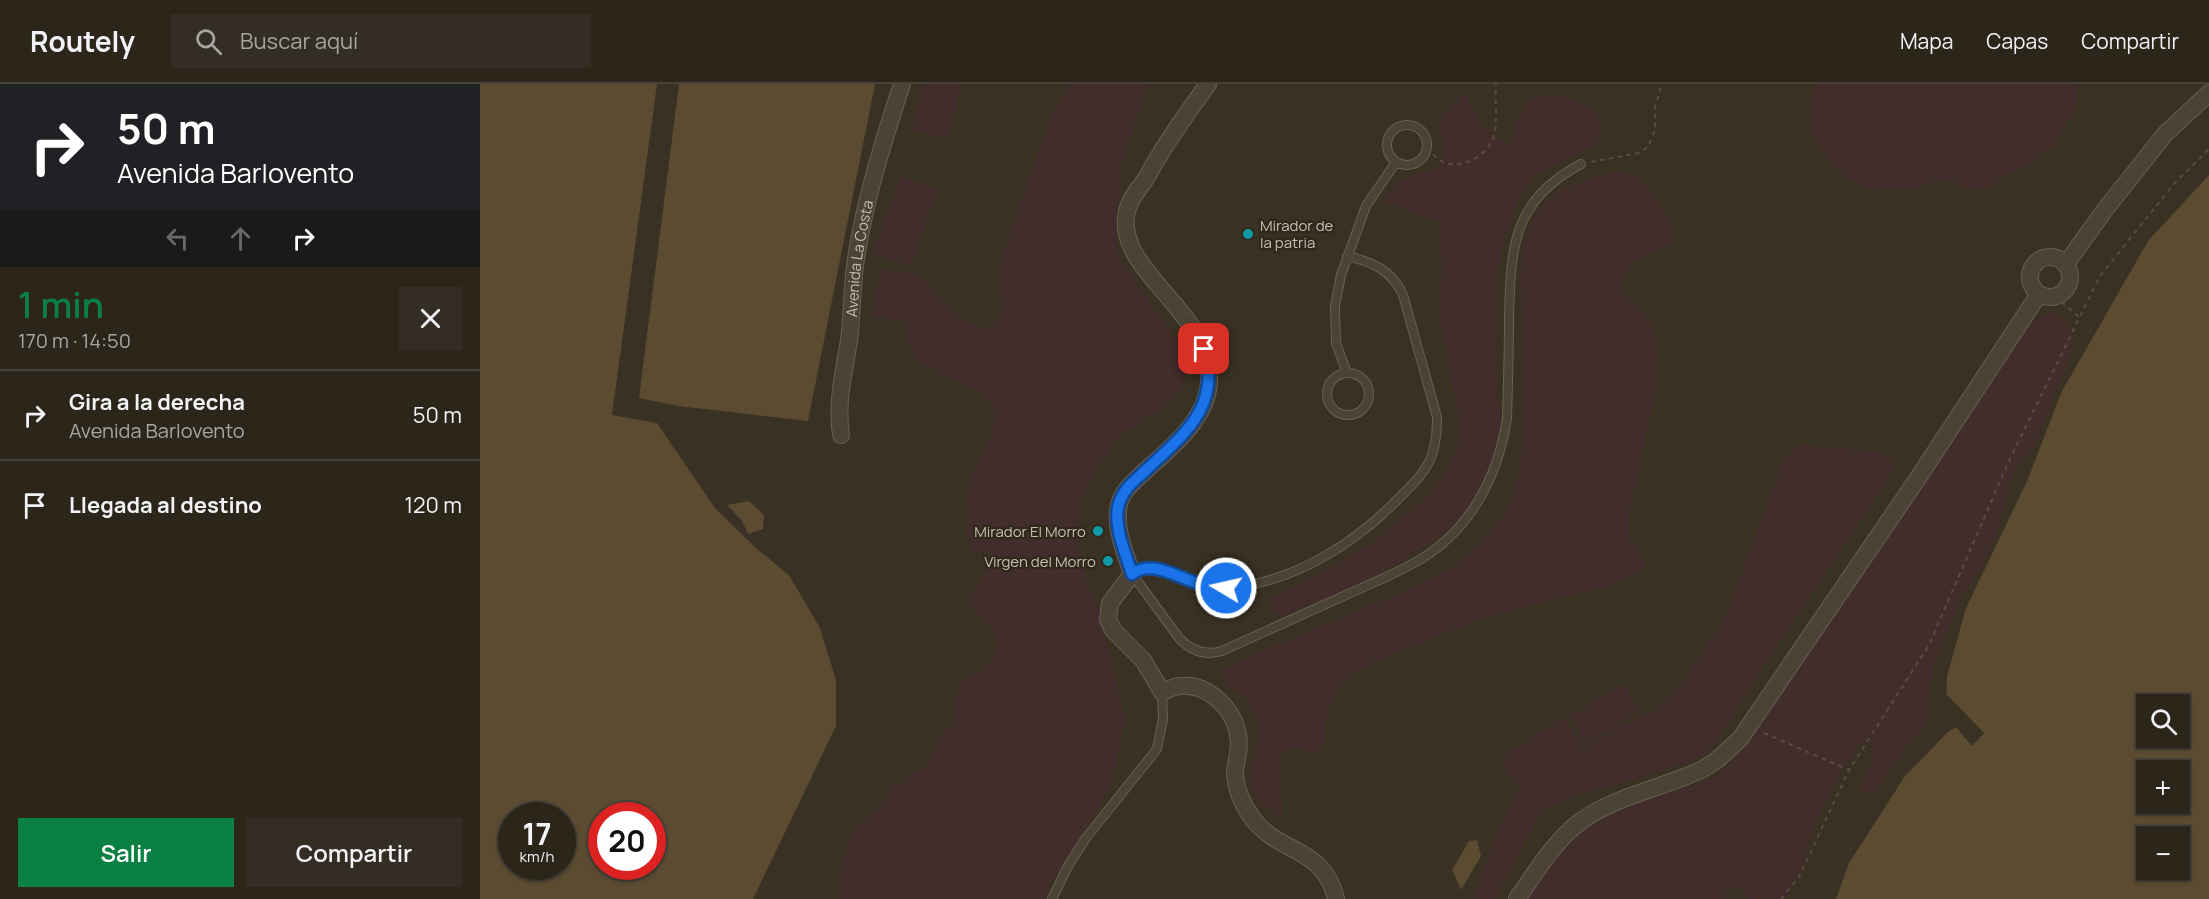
<!DOCTYPE html>
<html lang="es">
<meta charset="utf-8">
<style>
body{margin:0;font-family:Manrope,sans-serif;background:#332d23;color:#f1f3f6;height:100vh;display:flex;flex-direction:column;font-size:22px;white-space:nowrap}
*{box-sizing:border-box;margin:0}
p{font-size:20px;color:#a6a5a2}
.icon{flex:none;width:33px;height:33px;fill:none;stroke:currentColor;stroke-width:2;stroke-linecap:round;stroke-linejoin:round}
.map{position:relative;flex:1;overflow:hidden}
.sheet{display:flex;flex-direction:column;background:#2b251a;width:480px}
.sheet>*{flex:none}
.top-card{background:#202124;color:#fff;overflow:hidden}
.fabs{position:absolute;left:1656px;top:610px;display:grid;gap:12px}
.fabs a{display:grid;place-items:center;width:54px;height:54px;border-radius:0px;background:#2b251a;box-shadow:0 2px 4px #0004,0 0 0 2px #474239;font-size:30px}
.speed{position:absolute;left:18px;top:718px;display:flex;gap:12px;font-size:30px;font-weight:700;text-align:center}
.speed>*{display:grid;place-content:center;width:78px;height:78px;border-radius:50%;background:#2b251a;box-shadow:0 2px 4px #0004,0 0 0 2px #474239;line-height:1}
.speed small{font-size:15px;font-weight:400}
.speed .limit{border:9px solid #d22;background:#fff;color:#111}
.pin{position:absolute;display:grid;place-items:center;width:51px;height:51px;color:#fff;margin:-26px;border-radius:12px;box-shadow:0 3px 9px #0006}
.me{position:absolute;width:66px;margin:-33px;rotate:279deg;stroke-linejoin:round;filter:drop-shadow(0 0 4px #0008)}
.turn{display:flex;align-items:center;gap:21px;height:126px;padding:0 18px;font-size:27px}
.turn .icon{width:78px;height:78px;stroke-width:2.5}
.turn b{display:block;font-size:42px;line-height:51px}
.lanes{display:flex;align-items:center;height:57px;padding:0 18px;background:#0003;justify-content:center;gap:30px;direction:ltr}
.lanes .off{opacity:.35}
.round{display:grid;place-items:center;flex:none;width:63px;height:63px;border-radius:0px;background:#332d23}
.summary{display:flex;align-items:center;justify-content:space-between;height:102px;padding:0 18px}
h1{font-size:36px;font-weight:600;line-height:45px;color:#0b8043}
.cta{display:flex;gap:12px;margin-top:auto;padding:12px 18px}
.cta a{flex:1;height:69px;border-radius:0px;background:#0b8043;color:#fff;font-size:24px;font-weight:600;line-height:69px;text-align:center}
.cta a+a{background:#332d23;color:#f1f3f6}
ul{padding:0;list-style:none}
li{display:flex;align-items:center;gap:18px;height:90px;padding:0 18px;border-top:2px solid #474239}
li div{flex:1}
li b{display:block;font-size:22px}
li em{font-style:normal}
header{display:flex;align-items:center;gap:36px;box-sizing:border-box;height:84px;padding:0 30px;background:#2b251a;border-bottom:2px solid #474239}
header strong{font-size:28px}
nav{display:flex;gap:33px;margin-inline-start:auto;font-size:21px}
.search{width:420px;height:54px;background:#332d23;display:flex;align-items:center;gap:15px;box-sizing:border-box;padding:0 21px;border-radius:0px;color:#a6a5a2;font-size:22px}
main{display:flex;flex:1;min-height:0}
.map>svg:first-child{display:block}
.green{fill:#412d2c}
.water{fill:#5a4b31;fill-rule:evenodd}
.pier{fill:#393123}
.lines{fill:none;stroke-linecap:round;stroke-linejoin:round}
.service-casing{stroke:#686154;stroke-width:10}
.minor-casing{stroke:#686154;stroke-width:18}
.path{stroke:#5c4a46;stroke-width:2;stroke-dasharray:4.5 4.5;stroke-linecap:butt}
.service{stroke:#4a4336;stroke-width:8}
.minor{stroke:#4a4336;stroke-width:16}
.route-casing{stroke:#114b97;stroke-width:15}
.route{stroke:#1a73e8;stroke-width:10}
.culture-dot{fill:#0f9aa8;stroke:#2f281b;stroke-width:2}
.labels{text-anchor:middle;dominant-baseline:central;stroke-width:4.5;stroke-linejoin:round;paint-order:stroke}
.poi-label{font-size:15px;fill:#c6bfb1;stroke:#2f281b;text-anchor:end}
.street-label{font-size:15px;fill:#c6bfb1;stroke:#2f281b}
</style>
<header>
<strong>Routely</strong>
<div class="search"><svg class="icon" aria-label="search" viewBox="0 0 24 24"><circle cx="10" cy="10" r="6"/><path d="M15 15l6 6"/></svg>Buscar aquí</div>
<nav><a>Mapa</a><a>Capas</a><a>Compartir</a></nav>
</header>
<main>
<section class="sheet">
<div class="top-card">
<div class="turn"><svg class="icon" aria-label="right" viewBox="0 0 24 24"><path d="M7 20v-9h11M14 6l5 5-5 5"/></svg><div><b>50 m</b>Avenida Barlovento</div></div>
<div class="lanes"><svg class="icon off" aria-label="left" viewBox="0 0 24 24"><path d="M17 20v-9H6M10 6l-5 5 5 5"/></svg><svg class="icon off" aria-label="ahead" viewBox="0 0 24 24"><path d="M12 20V5M6 11l6-6 6 6"/></svg><svg class="icon" aria-label="right" viewBox="0 0 24 24"><path d="M7 20v-9h11M14 6l5 5-5 5"/></svg></div>
</div>
<div class="summary"><div><h1>1 min</h1><p>170 m · 14:50</p></div><a class="round"><svg class="icon" aria-label="close" viewBox="0 0 24 24"><path d="M6 6l12 12M18 6L6 18"/></svg></a></div>
<ul>
<li><svg class="icon" aria-label="right" viewBox="0 0 24 24"><path d="M7 20v-9h11M14 6l5 5-5 5"/></svg><div><b>Gira a la derecha</b><p>Avenida Barlovento</p></div><em>50 m</em></li>
<li><svg class="icon" aria-label="arrive" viewBox="0 0 24 24"><path d="M6 21V4h12l-3 4 3 4H6"/></svg><div><b>Llegada al destino</b></div><em>120 m</em></li>
</ul>
<div class="cta"><a>Salir</a><a>Compartir</a></div>
</section>
<div class="map">
<svg width="1729" height="815" viewBox="0 0 1729 815">
<rect width="100%" height="100%" fill="#393123"/>
<path class="green" d="M443 0H481L468 55 432 46Z
M591 0H668L642 75 635 155 638 170 649 189 697 257 706 275 704 298 685 321 637 355 617 383 599 422 598 467 605 493 618 523 644 632 640 664 629 702 597 762 570 800 564 815H361L358 797 370 753 378 741 399 725 414 702 449 681C459 658 452 655 475 639 478 624 475 612 480 598 495 588 520 580 517 558 517 554 516 548 513 545 503 532 496 533 488 516 497 495 512 494 508 469L494 467C489 459 485 452 486 442 486 437 489 433 489 429 489 422 484 417 486 411 491 387 521 348 513 325 500 289 441 305 427 251 425 242 425 232 425 223L422 237 393 232 400 185 438 190 480 234 501 245 513 242 522 227 520 184 528 156 571 33Z
M1335 0H1595L1597 13 1594 27 1574 61 1547 82 1523 92 1512 101 1499 106 1486 104 1474 97 1460 96 1431 105 1389 106 1354 84 1331 47V20Z
M986 10C996 34 1006 51 1031 61 1035 45 1039 26 1053 16 1071 2 1108 17 1119 36 1121 40 1121 45 1122 50L1115 61 1054 91 1040 113 1024 154 1015 202 1020 365 1000 418 973 444 900 491 802 533 791 523 792 514 887 463 947 413 962 394 976 368 979 352V336L959 228 962 184 960 139 904 117 919 96 954 85 964 72V59L957 40Z
M1138 88C1164 91 1167 101 1180 122 1189 136 1194 137 1194 155 1170 178 1146 167 1139 205L1159 224 1170 238 1178 264 1177 297 1148 435 1149 456 1160 468 1164 482 1156 489 1130 502 1077 514 1001 535 893 578C845 604 850 620 841 669L812 664 801 672 802 734C730 697 807 663 768 617 763 610 753 605 746 600L743 586 759 577C799 560 840 543 880 526 924 507 973 492 1005 455 1014 445 1031 422 1034 409 1048 364 1045 289 1043 242 1041 202 1036 158 1061 123 1075 104 1115 92 1138 88Z
M421 92 457 106 430 182 393 169Z
M1573 228C1592 242 1595 248 1590 271L1555 360 1531 392 1518 446 1503 482 1480 514 1476 527 1458 569 1451 593 1448 632 1444 645 1425 664 1392 711 1380 707C1388 689 1396 676 1390 657L1378 662 1353 699 1332 746 1322 784 1304 815H1268L1259 803 1246 807 1244 815H1047L1081 756 1121 729 1227 697 1248 682 1326 571 1428 414 1548 242 1560 232Z
M1322 361 1390 367 1403 370 1414 379 1409 394 1271 601 1236 658 1228 667 1205 679 1133 702 1105 708 1079 719 1057 732 1015 815H994L1005 778 1032 718 1041 706 1019 676 1082 633 1103 662 1095 669 1183 620 1202 599 1245 535 1303 378 1310 367Z
M1143 600 1160 627 1106 660 1090 633Z"/>
<path class="water" d="M0 0H395L328 337 198 322 177 339 235 424 277 465 309 491 340 544 356 596V642L273 815H0ZM32 732H82V783H32ZM122 732H172V783H122Z
M1729 91V815H1356L1369 779 1425 692 1468 648 1476 643 1492 662 1504 649 1466 610 1467 592 1486 524 1548 395 1581 309 1668 157ZM1666 621H1700V654H1666ZM1666 687H1700V720H1666ZM1666 753H1700V786H1666Z
M269 417 284 431 283 445 268 450 262 437 247 421Z
M997 756 1001 772 981 806 972 786 989 757Z"/>
<path class="pier" d="M177 0H199L159 314 198 322 177 339 132 331Z"/>
<g class="lines">
<g class="service-casing">
<path id="service" d="M907 61a20 20 0 1 1 40 0a20 20 0 1 1-40 0Z
M867 172C892 178 912 186 923 211L957 333C957 349 956 364 949 378 942 392 931 402 920 413 878 457 819 495 757 503 744 505 730 503 717 499 697 493 671 475 652 490L699 554C711 567 725 572 742 567 784 548 826 529 868 510 890 500 913 491 934 479 989 449 1018 394 1027 334 1028 300 1029 266 1029 233 1031 163 1032 117 1101 80
M867 289 856 259 855 222 861 191 886 122 916 78
M847 310a21 21 0 1 1 42 0a21 21 0 1 1-42 0Z
M572 815 588 782 606 754 677 665 683 635 682 608"/>
</g>
<g class="minor-casing">
<g id="minor">
<path d="M728 0C711 24 694 47 679 72 674 79 670 88 665 96 658 106 650 114 647 127 632 191 747 233 727 311 719 342 687 367 664 388 651 400 639 409 638 428 636 448 646 471 652 490L630 519 628 535 633 546 663 576 682 608C688 606 694 602 700 602 728 599 754 625 758 651 761 663 756 676 755 688 755 704 763 722 773 735 800 771 844 762 856 815"/>
<circle cx="1570" cy="193" r="20"/>
<path d="M1586 180 1624 127 1685 50 1729 9"/>
<path id="s1" d="M361 351C356 318 364 289 369 256 372 232 372 207 375 182 383 122 403 58 422 0"/>
<path d="M1037 815C1056 788 1074 757 1101 737 1137 711 1184 704 1223 685L1237 676 1260 655 1436 397 1559 210"/>
</g>
</g>
<path class="path" d="M946 65C952 69 958 76 965 79 986 85 1012 69 1015 47 1017 34 1015 15 1016 0
M1111 78 1159 69 1168 63 1175 46V23L1182 0
M1575 212 1599 233
M1284 649 1369 686
M1301 815 1319 793 1369 686 1449 561 1528 379 1620 192 1693 101 1729 65"/>
<use href="#service" class="service"/>
<use href="#minor" class="minor"/>
</g>
<g class="lines">
<g class="route-casing">
<path id="route" d="M724 265C742 323 703 351 665 387 653 398 642 406 638 423 634 445 646 470 652 490 671 475 697 493 717 499 726 502 736 503 746 504"/>
</g>
<use href="#route" class="route"/>
</g>
<g class="culture-dot">
<circle cx="768" cy="150" r="6"/>
<circle cx="618" cy="447" r="6"/>
<circle cx="628" cy="477" r="6"/>
</g>
<g class="labels">
<g class="poi-label">
<text x="780" y="141" text-anchor="start">Mirador de<tspan x="780" dy="17">la patria</tspan></text>
<text x="606" y="447">Mirador El Morro</text>
<text x="616" y="477">Virgen del Morro</text>
</g>
<g class="street-label">
<text stroke="none"><textPath href="#s1" startOffset="178">Avenida La Costa</textPath></text>
</g>
</g>
</svg>
<div class="fabs">
<a><svg class="icon" aria-label="search" viewBox="0 0 24 24"><circle cx="10" cy="10" r="6"/><path d="M15 15l6 6"/></svg></a>
<a>+</a>
<a>−</a>
</div>
<div class="speed"><div>17<small>km/h</small></div><div class="limit">20</div></div>
<div class="pin" style="left:724px;top:265px;background:#d93025"><svg class="icon" aria-label="arrive" viewBox="0 0 24 24"><path d="M6 21V4h12l-3 4 3 4H6"/></svg></div>
<svg class="me" style="left:746px;top:504px" viewBox="-20 -20 40 40"><circle r="17" fill="#1a73e8" stroke="#fff" stroke-width="3"/><path d="M0-11L8 9 0 5-8 9z" fill="#fff"/></svg>
</div>
</main>
